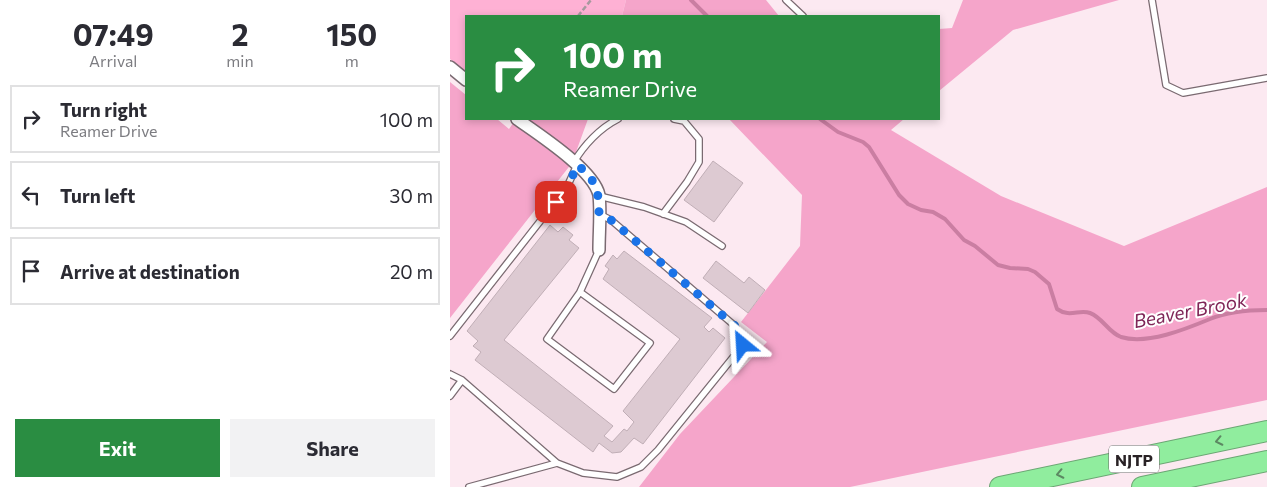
<!DOCTYPE html>
<style>
body{margin:0;font-family:Commissioner,sans-serif;background:#f2f2f3;color:#2b2b33;height:100vh;display:flex;flex-direction:column;font-size:19px;white-space:nowrap}
*{box-sizing:border-box;margin:0}
p{font-size:16px;color:#7c7c81}
.icon{flex:none;width:28px;height:28px;fill:none;stroke:currentColor;stroke-width:2;stroke-linecap:round;stroke-linejoin:round}
.map{position:relative;flex:1;overflow:hidden}
.side{display:flex;flex-direction:column;background:#fff;width:450px}
.side>*{flex:none}
.guide{position:absolute;left:15px;top:15px;width:475px;height:105px;border-radius:0px;box-shadow:0 2px 8px #0003;background:#2a8d42;color:#fff;overflow:hidden}
.pin{position:absolute;display:grid;place-items:center;width:42px;height:42px;color:#fff;margin:-21px;border-radius:10px;box-shadow:0 2px 8px #0006}
.me{position:absolute;width:55px;margin:-28px;rotate:333deg;stroke-linejoin:round;filter:drop-shadow(0 0 4px #0008)}
.turn{display:flex;align-items:center;gap:18px;height:105px;padding:0 15px;font-size:22px}
.turn .icon{width:65px;height:65px;stroke-width:2.5}
.turn b{display:block;font-size:35px;line-height:42px}
.eta{display:flex;justify-content:space-evenly;align-items:center;height:85px;text-align:center}
.eta b{font-size:30px;font-weight:700;line-height:35px}
.action{display:flex;gap:10px;margin-top:auto;padding:10px 15px}
.action a{flex:1;height:58px;border-radius:0px;background:#2a8d42;color:#fff;font-size:20px;font-weight:700;line-height:58px;text-align:center}
.action a+a{background:#f2f2f3;color:#2b2b33}
ul{padding:0;list-style:none}
li{display:flex;align-items:center;gap:15px;height:68px;margin:0 10px 8px;padding:0 5px;border:2px solid #e1e1e2;border-radius:0px}
li div{flex:1}
li b{display:block;font-size:19px}
li em{font-style:normal}
main{display:flex;flex:1;min-height:0}
.map>svg:first-child{display:block}
.green{fill:#feb1d4}
.forest{fill:#f5a5ca}
.lines{fill:none;stroke-linecap:round;stroke-linejoin:round}
.stream{stroke:#ca7ea2;stroke-width:4}
.building{fill:#ddcad2;stroke:#c0aeb6}
.lane-casing{stroke:#7a6a71;stroke-width:8}
.street-casing{stroke:#7a6a71;stroke-width:14}
.highway-casing{stroke:#6ca674;stroke-width:22}
.path{stroke:#a6989e;stroke-width:2.5;stroke-dasharray:5 2.5;stroke-linecap:butt}
.lane{stroke:#fff;stroke-width:5.5}
.street{stroke:#fff;stroke-width:11}
.highway{stroke:#90ed9e;stroke-width:20}
.oneway{stroke:#5c8862}
.route{stroke:#1a73e8;stroke-width:9;stroke-dasharray:0 16.2}
.labels{text-anchor:middle;dominant-baseline:central;stroke-width:4;stroke-linejoin:round;paint-order:stroke}
.shield{fill:#fff;stroke:#696466;stroke-width:1}
.shield-label{font-size:16px;font-weight:bold;fill:#292225}
.water-label{font-size:19px;font-style:italic;fill:#7f2557;stroke:#fff}
</style>
<main>
<section class="side">
<div class="eta">
<div><b>07:49</b><p>Arrival</p></div>
<div><b>2</b><p>min</p></div>
<div><b>150</b><p>m</p></div>
</div>
<ul>
<li><svg class="icon" aria-label="right" viewBox="0 0 24 24"><path d="M7 20v-9h11M14 6l5 5-5 5"/></svg><div><b>Turn right</b><p>Reamer Drive</p></div><em>100 m</em></li>
<li><svg class="icon" aria-label="left" viewBox="0 0 24 24"><path d="M17 20v-9H6M10 6l-5 5 5 5"/></svg><div><b>Turn left</b></div><em>30 m</em></li>
<li><svg class="icon" aria-label="arrive" viewBox="0 0 24 24"><path d="M6 21V4h12l-3 4 3 4H6"/></svg><div><b>Arrive at destination</b></div><em>20 m</em></li>
</ul>
<div class="action"><a>Exit</a><a>Share</a></div>
</section>
<div class="map">
<svg width="817" height="487" viewBox="0 0 817 487">
<rect width="100%" height="100%" fill="#fce9f1"/>
<path class="green" d="M0 0H176L172 16H16V72L0 59Z"/>
<path class="forest" d="M176 0H316L329 16H172Z
M513 0H669L563 30 489 91V29L502 28Z
M0 82 16 95V119H47L59 129 66 119H138L122 163 0 318Z
M279 119H454L441 130 551 196 674 246 817 187V400L400 487H189L230 434 317 342 291 322 350 246 352 195Z"/>
<g class="lines">
<path class="stream" d="M241 0 257 16
M370 119 388 132 413 142 419 147 449 195 458 204 471 210 483 212 495 219 514 240 525 246 548 265 560 268 578 269 585 272 599 284 607 309C620 318 629 309 640 313 653 318 658 332 671 337 697 345 736 329 760 319 777 312 799 310 817 310"/>
</g>
<path class="building" d="M263 161 293 183 264 222 234 200Z
M100 225 108 232 113 227 123 235 119 240 129 248 54 340 163 426 154 436 162 442 174 429 177 431 184 422 173 411 230 339 153 279 159 269 155 266 163 255 167 259 174 251 262 318 254 327 259 332 263 328 275 338 193 444 184 438 171 452 162 453 149 443 143 452 25 360 31 352 23 346 28 341 17 331Z
M266 261 294 283 299 277 315 290 298 313 253 278Z"/>
<g class="lines">
<g class="lane-casing">
<path id="lane" d="M336 0 353 16
M702 0 716 85 733 93 817 78
M124 162C134 145 150 128 168 119
M149 196 194 207 236 222 272 246
M213 214 237 182 249 162V139L234 121 224 119
M130 292 97 339 164 389 200 343 130 292 149 250
M0 336 117 187 127 165
M0 374 12 380 107 463 19 487
M0 396 12 380
M107 463 133 473 167 477 191 467 208 450 293 345 285 326 161 220 151 215"/>
</g>
<g class="street-casing">
<path id="street" d="M0 67 16 80
M67 119C88 134 144 170 149 195 151 212 149 232 149 250"/>
</g>
<g class="highway-casing">
<path id="highway" d="M550 487 817 431
M692 487 817 461"/>
</g>
<path class="path" d="M128 16 141 0"/>
<use href="#lane" class="lane"/>
<use href="#street" class="street"/>
<use href="#highway" class="highway"/>
</g>
<defs><path id="oneway-chevron" d="M-2-3.5L2.5 0L-2 3.5" fill="none" stroke-width="1.6" stroke-linecap="round" stroke-linejoin="round" transform="scale(1.25)"/></defs>
<g class="oneway">
<use href="#oneway-chevron" transform="translate(769 441) rotate(168)"/>
<use href="#oneway-chevron" transform="translate(610 474) rotate(168)"/>
</g>
<g class="lines">
<path class="route" d="M106 202 118 187 127 165C146 179 149 191 149 214L161 220 285 326 293 345"/>
</g>
<g class="labels">
<rect class="shield" x="659" y="445.5" width="50" height="27" rx="4"/>
<g class="shield-label">
<text x="684" y="459">NJTP</text>
</g>
<g class="water-label">
<text transform="translate(740 310) rotate(-11)">Beaver Brook</text>
</g>
</g>
</svg>
<div class="pin" style="left:106px;top:202px;background:#d93025"><svg class="icon" aria-label="arrive" viewBox="0 0 24 24"><path d="M6 21V4h12l-3 4 3 4H6"/></svg></div>
<svg class="me" style="left:293px;top:345px" viewBox="-20 -20 40 40"><path d="M0-17L14 15 0 8-14 15z" fill="#1a73e8" stroke="#fff" stroke-width="4"/></svg>
<div class="guide">
<div class="turn"><svg class="icon" aria-label="right" viewBox="0 0 24 24"><path d="M7 20v-9h11M14 6l5 5-5 5"/></svg><div><b>100 m</b>Reamer Drive</div></div>
</div>
</div>
</main>
